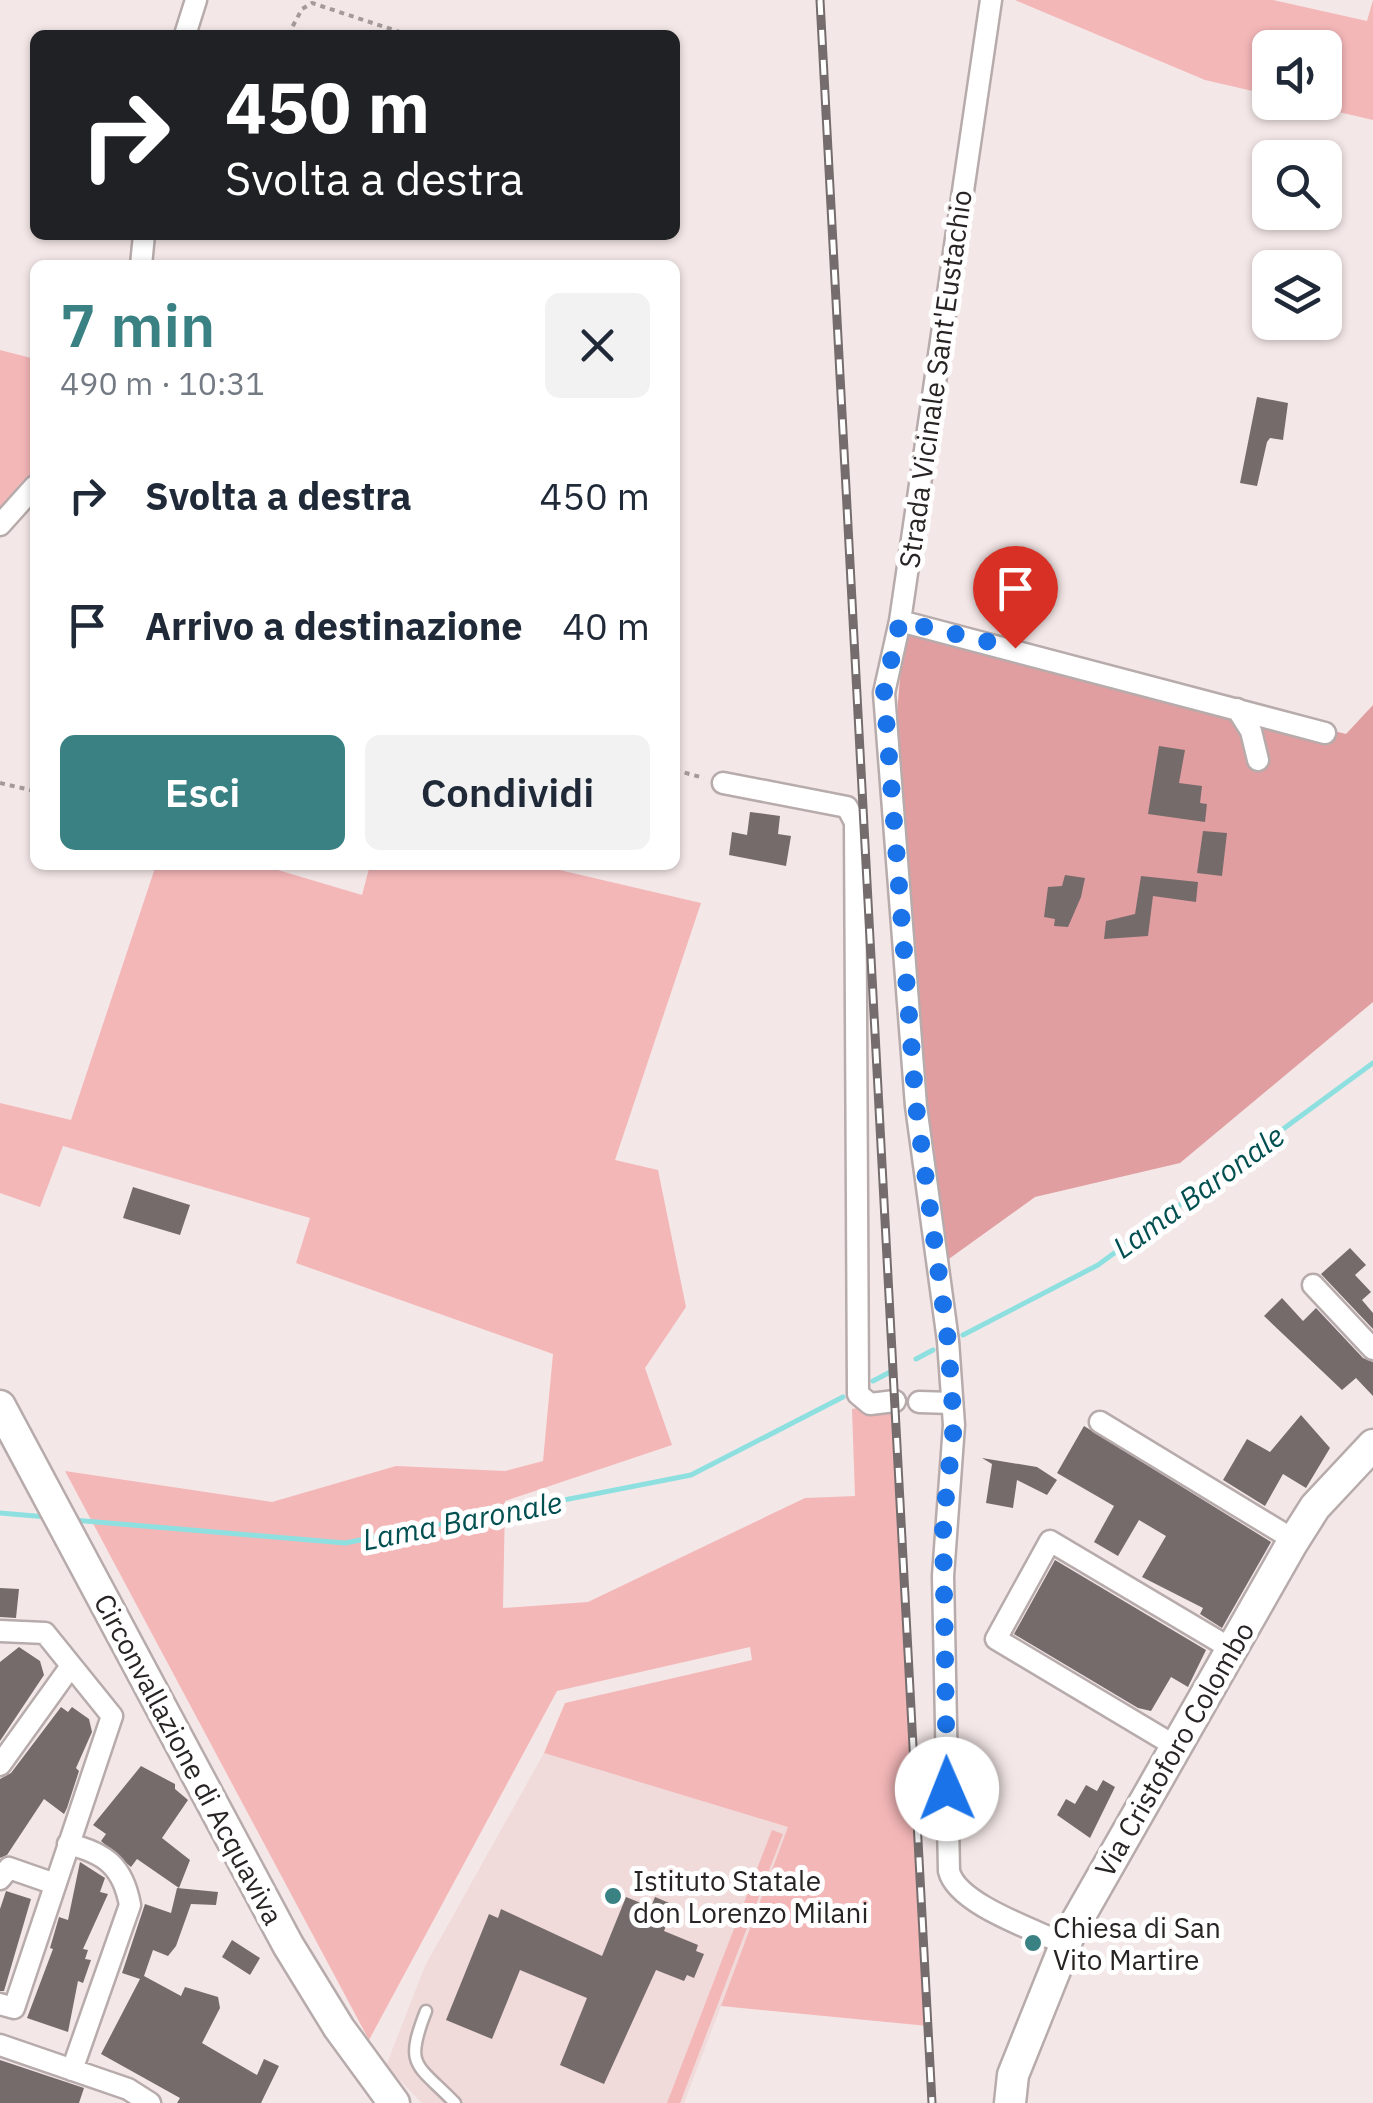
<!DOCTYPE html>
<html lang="it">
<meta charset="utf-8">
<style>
body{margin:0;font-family:"IBM Plex Sans",sans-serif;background:#f2f2f3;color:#1f2937;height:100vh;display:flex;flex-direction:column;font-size:38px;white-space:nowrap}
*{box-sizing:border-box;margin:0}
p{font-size:32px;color:#747a83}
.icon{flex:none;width:55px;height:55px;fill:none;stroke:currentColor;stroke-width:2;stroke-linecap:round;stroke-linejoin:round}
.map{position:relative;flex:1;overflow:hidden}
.sheet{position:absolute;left:30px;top:260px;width:650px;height:610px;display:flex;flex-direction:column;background:#fff;border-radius:15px;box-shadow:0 2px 8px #0004}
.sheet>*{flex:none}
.hud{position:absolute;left:30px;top:30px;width:650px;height:210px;border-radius:15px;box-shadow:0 2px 8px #0004;background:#202124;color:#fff;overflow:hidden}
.controls{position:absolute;left:1252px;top:30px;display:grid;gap:20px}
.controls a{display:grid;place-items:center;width:90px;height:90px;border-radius:15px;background:#fff;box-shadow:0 2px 8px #0004;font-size:50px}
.pin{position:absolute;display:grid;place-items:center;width:85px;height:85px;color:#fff;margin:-102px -42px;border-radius:50% 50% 50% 0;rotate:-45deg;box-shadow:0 0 10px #0007}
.pin .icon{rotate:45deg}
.me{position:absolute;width:110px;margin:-55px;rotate:359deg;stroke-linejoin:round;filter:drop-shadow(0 0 8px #0008)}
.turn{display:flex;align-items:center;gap:35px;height:210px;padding:0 30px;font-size:45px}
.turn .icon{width:130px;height:130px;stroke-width:2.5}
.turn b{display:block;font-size:70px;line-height:85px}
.round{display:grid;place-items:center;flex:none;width:105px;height:105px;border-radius:15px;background:#f2f2f3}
.head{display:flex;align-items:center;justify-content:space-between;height:170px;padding:0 30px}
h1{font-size:60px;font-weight:600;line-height:75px;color:#398182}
.action{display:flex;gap:20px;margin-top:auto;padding:20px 30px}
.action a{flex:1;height:115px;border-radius:15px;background:#398182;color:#fff;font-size:40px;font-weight:600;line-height:115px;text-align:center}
.action a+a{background:#f2f2f3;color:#1f2937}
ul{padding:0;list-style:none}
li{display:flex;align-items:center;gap:30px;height:130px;padding:0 30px}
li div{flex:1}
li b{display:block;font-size:38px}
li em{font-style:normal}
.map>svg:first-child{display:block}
.built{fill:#f0dada}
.green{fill:#f4b7b8}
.forest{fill:#e19ea0}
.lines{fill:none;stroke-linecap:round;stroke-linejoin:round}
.stream{stroke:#8ee0e0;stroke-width:5}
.building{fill:#766b6b}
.service-casing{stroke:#b7abab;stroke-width:15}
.minor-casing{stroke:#b7abab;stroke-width:25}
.secondary-casing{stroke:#b7abab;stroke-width:35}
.path{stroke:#a49a9a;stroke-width:4;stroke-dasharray:5 5;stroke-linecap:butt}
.service{stroke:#fff;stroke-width:10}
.minor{stroke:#fff;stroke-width:20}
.secondary{stroke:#fff;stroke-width:30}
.rail-casing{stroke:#756d6d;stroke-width:9}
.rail{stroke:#fff;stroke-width:5;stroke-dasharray:15;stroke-linecap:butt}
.route{stroke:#1a73e8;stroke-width:18;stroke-dasharray:0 32.4}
.poi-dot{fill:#398182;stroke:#fff;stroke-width:4}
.labels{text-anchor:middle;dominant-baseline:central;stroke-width:10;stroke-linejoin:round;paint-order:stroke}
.street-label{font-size:28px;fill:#292424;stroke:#fff}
.poi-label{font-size:28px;fill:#292424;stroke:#fff;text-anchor:start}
.water-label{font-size:30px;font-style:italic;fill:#014f50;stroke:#fff}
</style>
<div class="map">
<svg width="1373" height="2103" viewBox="0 0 1373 2103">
<rect width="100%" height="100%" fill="#f4e7e7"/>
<path class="built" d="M544 1753 789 1827 684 2103H422L386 2066 425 1966Z"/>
<path class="green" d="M1015 0H1273L1367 21 1373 0V120L1300 103 1325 102V48H1270V95L1205 80Z
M0 350 35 359V485L0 526Z
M156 865H261L362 895 370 865H538L701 903 615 1160 658 1170 686 1307 645 1368 672 1445 505 1501 503 1608 588 1602 805 1498 855 1496 852 1409 895 1401 928 2026 721 2006 788 1827 544 1753 565 1703 752 1660 750 1647 557 1691 369 2040 65 1471 272 1502 396 1466 505 1471 543 1461 553 1354 296 1263 310 1218 63 1146 40 1207 0 1193V1103L71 1120Z
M772 1830 783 1834 680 2103H667Z"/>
<path class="forest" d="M905 624 1346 734 1373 705V1002L1180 1163 1035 1197 946 1261 928 1169 895 734Z"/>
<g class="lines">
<path class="stream" d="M963 1335 1098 1265 1373 1063
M916 1359 933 1350
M873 1381 894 1370
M0 1513 47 1517
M73 1520 345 1543 691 1475 843 1397"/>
</g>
<path class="building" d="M1257 397 1288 403 1283 440 1270 438 1267 442 1257 486 1240 483Z
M1159 746 1185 750 1179 783 1202 786 1200 803 1207 804 1205 822 1148 814Z
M750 812 780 816 778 834 791 836 786 866 729 855 732 832 747 835Z
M1203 831 1227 833 1222 876 1197 873Z
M1065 875 1085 878 1081 897 1068 927 1054 926 1055 919 1044 917 1048 887 1062 886Z
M1141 876 1198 882 1196 902 1153 896 1148 936 1104 939 1106 921 1135 914Z
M133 1187 190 1205 180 1235 123 1218Z
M1350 1248 1366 1265 1355 1275 1371 1292 1362 1300 1373 1313V1329L1321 1274Z
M1282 1298 1303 1321 1316 1308 1363 1358 1373 1362V1396L1356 1378 1342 1390 1264 1316Z
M1301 1415 1330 1448 1306 1488 1283 1474 1265 1506 1223 1480 1247 1439 1270 1452Z
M1084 1426 1271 1542 1222 1628 1200 1614 1203 1608 1142 1577 1166 1536 1139 1520 1118 1556 1094 1542 1114 1506 1057 1473Z
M982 1458 1037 1467 1057 1480 1047 1495 1017 1480 1013 1508 986 1503 992 1464Z
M1055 1560 1206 1650 1188 1687 1171 1677 1151 1711 1138 1708 1014 1634Z
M0 1588 19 1589 16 1618 0 1617Z
M19 1647 40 1661 44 1675 0 1741V1662Z
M61 1707 68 1712 72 1707 89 1719 92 1732 76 1768 79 1771 67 1808 64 1814 44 1799 7 1855 0 1858V1779L11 1773Z
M141 1766 175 1784V1789L188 1800 162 1838 190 1860 179 1888 137 1859 131 1867 101 1841 106 1834 93 1825Z
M1103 1780 1115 1787 1090 1838 1057 1815 1066 1799 1075 1804 1086 1785 1097 1791Z
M80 1862 105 1878 100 1892 108 1894 83 1949 88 1950 85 1959 91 1960 83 1983 78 1981 68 2032 27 2018 53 1949 50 1948 59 1917 68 1920Z
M177 1888 218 1892 216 1905 191 1904 176 1946 168 1956 153 1950 144 1976 181 1996 185 1987 218 1997 220 2008 202 2043 257 2075 264 2059 279 2066 261 2103H177L180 2098 101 2054 140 1979 122 1973 145 1904 171 1913Z
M6 1891 31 1899 4 1991H0V1909Z
M626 1897 651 1907 655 1897 674 1905 664 1931 698 1945 696 1951 704 1954 694 1978 687 1975 684 1981 656 1970 604 2084 560 2065 587 1998 520 1970 492 2039 446 2020 489 1914 498 1918 501 1909 602 1956Z
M232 1940 260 1958 250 1975 222 1957Z
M0 2060 84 2088 79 2103H0Z"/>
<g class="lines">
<g class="service-casing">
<path id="service" d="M426 2011C404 2067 416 2063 455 2103"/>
</g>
<g class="minor-casing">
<path id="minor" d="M991 0 900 621 884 693 916 1106 948 1341 954 1425 943 1576 949 1871C957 1904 1033 1929 1064 1944
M185 35 196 0
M141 265 144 235
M0 525 35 486
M900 621 1325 733
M1237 709 1251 731 1258 760
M723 783 847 807 855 822 858 1394 870 1404 895 1401
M1313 1285 1373 1349
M919 1402 952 1403
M1100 1422 1294 1540
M0 1631 45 1633 112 1716 14 2008 0 2004
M1175 1746 996 1639 1050 1541 1230 1648
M0 1765 71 1666
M68 1844C106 1853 123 1867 130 1905L72 2070
M0 1879 9 1868 55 1884
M0 2045 128 2089 150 2103"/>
</g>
<g class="secondary-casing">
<path id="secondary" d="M0 1406 288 1945 339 2028 394 2103
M1010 2103 1013 2075 1070 1933 1291 1545 1315 1507 1373 1445"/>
</g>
<path class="path" d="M288 35 302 9 312 3 409 35
M675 770 704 778
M0 783 35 791"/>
<use href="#service" class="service"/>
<use href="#minor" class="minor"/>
<use href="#secondary" class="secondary"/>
<g class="rail-casing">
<path id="rail" d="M820 0 932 2103"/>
</g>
<use href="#rail" class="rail"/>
</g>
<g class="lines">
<path class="route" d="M947 1789 943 1524 954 1425 948 1341 916 1106 884 692 900 621 1015 648"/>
</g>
<g class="poi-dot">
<circle cx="613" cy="1896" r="10"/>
<circle cx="1033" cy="1943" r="10"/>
</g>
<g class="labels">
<g class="street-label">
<text transform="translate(935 379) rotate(-82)">Strada Vicinale Sant'Eustachio</text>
<text transform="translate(1174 1749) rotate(-60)">Via Cristoforo Colombo</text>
<text transform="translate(189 1759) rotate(62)">Circonvallazione di Acquaviva</text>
</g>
<g class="poi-label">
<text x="633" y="1880">Istituto Statale<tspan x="633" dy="32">don Lorenzo Milani</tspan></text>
<text x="1053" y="1927">Chiesa di San<tspan x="1053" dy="32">Vito Martire</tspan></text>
</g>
<g class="water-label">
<text transform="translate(1198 1191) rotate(-36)">Lama Baronale</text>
<text transform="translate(462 1520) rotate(-11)">Lama Baronale</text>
</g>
</g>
</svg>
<div class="controls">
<a><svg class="icon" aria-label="sound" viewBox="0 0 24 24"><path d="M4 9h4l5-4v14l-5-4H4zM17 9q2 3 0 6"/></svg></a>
<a><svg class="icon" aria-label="search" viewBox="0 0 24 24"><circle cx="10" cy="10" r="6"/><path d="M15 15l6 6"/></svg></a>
<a><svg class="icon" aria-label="layers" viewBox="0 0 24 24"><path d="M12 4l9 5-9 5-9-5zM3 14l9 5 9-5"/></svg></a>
</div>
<div class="pin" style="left:1015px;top:648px;background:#d93025"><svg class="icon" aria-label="arrive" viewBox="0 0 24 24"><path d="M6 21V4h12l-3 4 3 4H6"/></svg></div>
<svg class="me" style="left:947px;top:1789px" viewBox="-20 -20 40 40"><circle r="19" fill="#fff"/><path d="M0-13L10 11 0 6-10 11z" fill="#1a73e8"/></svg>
<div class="hud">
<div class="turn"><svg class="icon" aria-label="right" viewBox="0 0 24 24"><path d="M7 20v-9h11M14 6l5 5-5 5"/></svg><div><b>450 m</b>Svolta a destra</div></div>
</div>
<section class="sheet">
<div class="head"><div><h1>7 min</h1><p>490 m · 10:31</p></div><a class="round"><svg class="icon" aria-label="close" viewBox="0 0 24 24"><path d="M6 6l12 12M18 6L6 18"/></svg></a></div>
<ul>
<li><svg class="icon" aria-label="right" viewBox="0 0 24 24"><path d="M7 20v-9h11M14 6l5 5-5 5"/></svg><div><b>Svolta a destra</b></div><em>450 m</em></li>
<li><svg class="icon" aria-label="arrive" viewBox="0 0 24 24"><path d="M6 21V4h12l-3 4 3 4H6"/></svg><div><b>Arrivo a destinazione</b></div><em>40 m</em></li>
</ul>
<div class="action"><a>Esci</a><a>Condividi</a></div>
</section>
</div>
